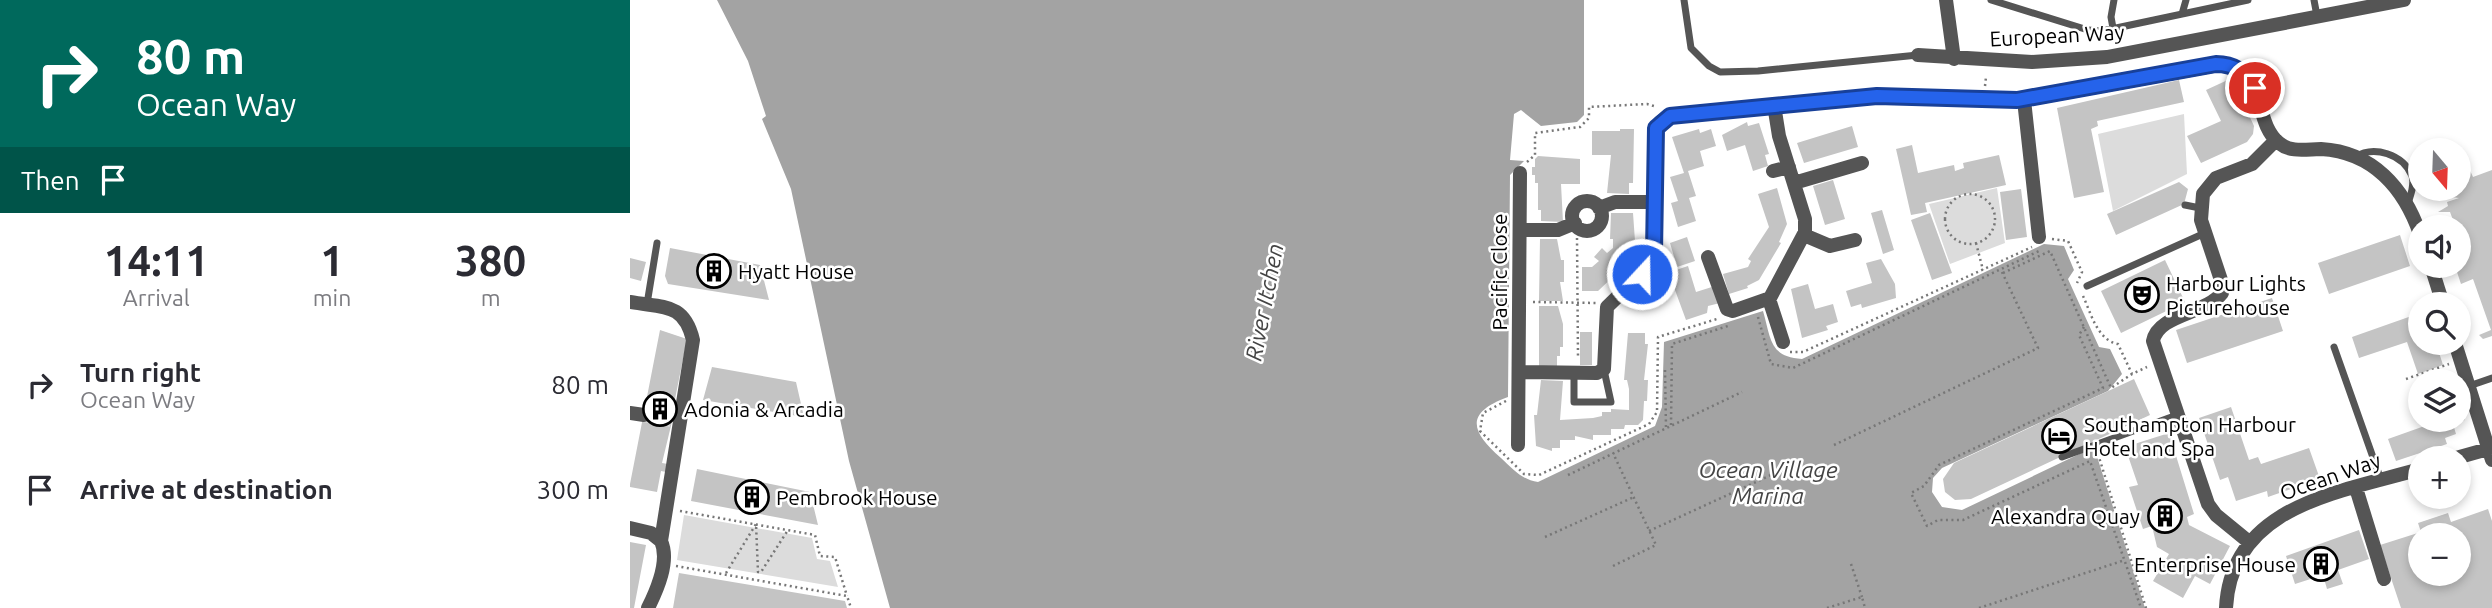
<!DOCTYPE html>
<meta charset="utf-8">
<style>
body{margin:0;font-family:Ubuntu,sans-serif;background:#f2f2f3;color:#2b2b33;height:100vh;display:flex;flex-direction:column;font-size:26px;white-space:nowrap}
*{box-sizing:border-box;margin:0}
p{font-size:23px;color:#7c7c81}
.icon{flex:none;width:38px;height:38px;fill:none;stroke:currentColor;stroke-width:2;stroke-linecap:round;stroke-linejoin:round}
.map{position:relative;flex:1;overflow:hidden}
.details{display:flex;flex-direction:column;background:#fff;width:630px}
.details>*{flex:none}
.banner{background:#00695c;color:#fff;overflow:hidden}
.needle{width:46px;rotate:161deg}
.tools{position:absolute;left:1778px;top:138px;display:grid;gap:14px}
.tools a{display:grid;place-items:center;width:63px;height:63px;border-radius:50%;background:#fff;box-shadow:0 4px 10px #0003;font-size:35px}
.pin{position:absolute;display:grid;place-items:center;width:60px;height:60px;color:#fff;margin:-30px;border:4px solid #fff;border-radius:50%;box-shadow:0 2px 7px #0007}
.me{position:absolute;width:77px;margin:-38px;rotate:21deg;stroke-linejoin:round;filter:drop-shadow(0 0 5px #0008)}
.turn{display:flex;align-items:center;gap:24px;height:147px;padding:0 21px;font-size:32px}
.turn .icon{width:91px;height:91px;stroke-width:2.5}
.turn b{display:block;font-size:49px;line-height:60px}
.then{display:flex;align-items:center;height:66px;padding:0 21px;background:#0003;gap:14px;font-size:26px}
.eta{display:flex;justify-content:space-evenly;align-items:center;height:119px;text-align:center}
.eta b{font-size:42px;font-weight:700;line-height:49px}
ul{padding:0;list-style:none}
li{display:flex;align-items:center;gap:21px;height:105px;padding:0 21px}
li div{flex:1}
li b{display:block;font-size:26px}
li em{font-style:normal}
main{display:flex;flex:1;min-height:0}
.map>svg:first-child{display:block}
.green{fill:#dcdcdc}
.water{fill:#a3a3a3}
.building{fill:#c4c4c4;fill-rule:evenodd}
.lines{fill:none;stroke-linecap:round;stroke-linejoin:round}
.minor-tunnel{stroke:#d9d9d9;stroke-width:14;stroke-dasharray:14 7;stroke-linecap:butt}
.path{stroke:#777;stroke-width:2.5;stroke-dasharray:2 3.5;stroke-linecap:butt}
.service{stroke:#555;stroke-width:7}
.minor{stroke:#555;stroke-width:14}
.route-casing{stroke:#184099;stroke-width:18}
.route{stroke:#2563eb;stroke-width:12}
.labels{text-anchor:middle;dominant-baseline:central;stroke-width:5;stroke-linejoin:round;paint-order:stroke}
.street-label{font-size:21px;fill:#000;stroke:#fff}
.poi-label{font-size:21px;fill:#000;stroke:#fff;text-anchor:start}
.water-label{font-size:23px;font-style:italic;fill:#444;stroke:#fff}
</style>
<main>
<section class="details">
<div class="banner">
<div class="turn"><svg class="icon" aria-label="right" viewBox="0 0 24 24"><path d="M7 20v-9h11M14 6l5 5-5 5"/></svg><div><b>80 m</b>Ocean Way</div></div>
<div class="then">Then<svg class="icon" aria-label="arrive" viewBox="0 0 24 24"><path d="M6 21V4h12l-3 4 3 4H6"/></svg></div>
</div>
<div class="eta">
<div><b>14:11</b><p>Arrival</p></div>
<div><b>1</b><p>min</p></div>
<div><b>380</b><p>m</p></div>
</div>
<ul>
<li><svg class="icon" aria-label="right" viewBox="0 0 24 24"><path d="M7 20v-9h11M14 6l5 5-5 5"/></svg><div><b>Turn right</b><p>Ocean Way</p></div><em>80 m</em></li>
<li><svg class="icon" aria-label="arrive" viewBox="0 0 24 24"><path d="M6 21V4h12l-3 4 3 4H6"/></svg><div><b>Arrive at destination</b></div><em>300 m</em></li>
</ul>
</section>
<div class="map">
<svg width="1862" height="608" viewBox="0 0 1862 608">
<rect width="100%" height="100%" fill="#fff"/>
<path class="green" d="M1554 114 1557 174 1483 211 1468 134Z
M1367 188 1375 243 1320 264 1299 204Z
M54 515 182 538 187 559 200 561 208 587 47 560Z"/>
<path class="water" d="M87 0H954V115L947 122 911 126 891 110 884 114 880 160 894 161 880 175 878 397C834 413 841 432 871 458 883 469 892 480 908 482L1025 426 1032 407 1034 342 1133 311C1141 338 1139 357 1172 359L1414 244 1434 246 1444 270 1438 279 1469 347 1480 349 1492 374 1478 391 1312 468 1303 478 1302 492 1312 507 1332 510 1464 447 1515 608H260L219 461 161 189 132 119 136 116 118 61Z"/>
<path class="building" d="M1602 78 1624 126 1623 134 1617 142 1571 163 1557 136 1591 121 1576 90Z
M1549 80 1554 102 1467 121 1468 126 1461 129 1474 192 1444 198 1427 108Z
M1117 122 1118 126 1129 123 1139 154 1135 155 1138 166 1123 171 1115 145 1097 151 1092 135Z
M1222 126 1228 147 1174 163 1167 143Z
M990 129H1004L1003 183H999V194L977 193 981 155H962V131H990Z
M1069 129 1070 133 1081 129 1086 146 1070 151 1074 166 1058 171 1066 196 1059 198 1066 221 1048 227 1041 203 1048 201 1040 177 1054 173 1042 137Z
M1282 145 1288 173 1324 165 1325 171 1334 168 1333 163 1369 155 1376 185 1295 203 1297 212 1281 215 1266 149Z
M908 156 950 159V184H931L933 222 911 221V210H908V183H905V175H902V167H905V159Z
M1829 159 1838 166 1843 177 1862 170V336L1853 339 1849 335 1861 330 1843 279 1831 284 1825 266 1837 260 1829 228H1826L1820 212H1808L1818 206 1817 202 1829 198 1815 196 1806 189H1829Z
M1203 180 1215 219 1195 225 1183 186Z
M1549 182 1558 189 1554 204 1486 235 1477 214Z
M1147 188 1157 224 1149 242 1151 243 1129 280 1117 286 1118 288 1099 294 1093 274 1118 267 1121 261 1118 259 1139 227 1128 194Z
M1391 189 1397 237 1376 240 1370 192Z
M1252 210 1264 250 1253 254 1241 213Z
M981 213H1003L1006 255 968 291H952V267H962L969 261 964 257 972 248 977 253 983 248V239H980Z
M1300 213 1322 273 1302 280 1281 220Z
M1770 235 1780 266 1699 294 1688 263Z
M1057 237 1065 261 1047 267 1040 243Z
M910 239H927L931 260H934V282H930L933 301H909Z
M40 248 130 265 139 300 38 284 35 276Z
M0 258 16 262 11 281 0 278Z
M1251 259 1265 284 1266 298 1232 308 1231 304 1221 307 1216 291 1242 283 1236 263Z
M1535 260 1555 302 1491 333 1471 291Z
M1058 266 1066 292 1085 286 1090 303 1078 306 1077 313 1056 320 1042 282 1046 281 1043 271Z
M1178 284 1185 309 1203 304 1208 322 1196 326 1198 330 1172 338 1161 289Z
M1642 298 1653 331 1557 363 1546 330Z
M909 306H928L933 324V347H930V356H927V366H909Z
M1790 313V343H1806L1813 365 1788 374 1777 342 1729 358 1722 337Z
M30 330 57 339 44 404 46 405 32 463 38 464 36 472 31 471 27 492 0 487V484Z
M950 332H962V365H950Z
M998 333H1015V344H1018L1014 380H1018L1017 401H1014L1013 420 1008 425H995L994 429H981V435H963V440L945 436V440H930V448H922V451L906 446 904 415H907L911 380 933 381 930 420 963 418 972 416V412H981V409L999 410V389L997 380H994Z
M82 367 166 382 174 417 73 400Z
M1820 374 1823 382H1801V381Z
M1504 379 1520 415 1341 499 1325 500 1315 492 1313 479 1324 463Z
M1601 407 1619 460 1628 457 1631 464 1679 448 1690 479 1638 497 1637 491 1606 501 1598 477 1590 480 1569 418Z
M1829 410 1835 420 1823 424 1826 434 1815 438 1817 444 1766 461 1758 439 1803 423 1802 420H1829Z
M1539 433 1564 514 1557 517 1559 525 1600 546 1580 584 1565 576 1553 598 1523 581 1539 554 1527 547 1522 526 1513 529 1499 487 1508 485 1495 447Z
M67 469 180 492 188 525 61 501Z
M1858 509 1862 521V608H1771L1750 545 1791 532 1788 523 1818 513 1821 522ZM1790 536H1829V574H1790Z
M1729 530 1739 559 1708 570 1713 584 1697 589 1693 575 1665 584 1656 556Z
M0 542 16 545 4 608H0Z
M49 573 215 601 217 608H43Z"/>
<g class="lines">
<path class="minor-tunnel" d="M14 415 41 420"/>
<path class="path" d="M1355 86 1356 77
M897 162 905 155V133L950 127 959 118V107L1017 104 1027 107
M1315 219a25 25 0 1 1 50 0a25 25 0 1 1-50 0Z
M947 238 948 358
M1422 239 1438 241 1452 272 1447 283
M1346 243 1353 270
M1373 273 1420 251 1481 388 1502 374
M1453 296C1461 313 1467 340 1488 344L1502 374 1517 367
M903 302 967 303
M1128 317 1141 364 1163 368 1409 251
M1454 327 1449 335 1473 388 1309 465 1294 486 1281 493 1297 526 1308 520H1333L1460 461 1511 608
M1160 352H1173L1402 247
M1035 370 1036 428
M1776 379 1819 364
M876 401 853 413 850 431 894 474 909 475 1019 424 1027 412 1028 337 1087 319
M1041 425 1042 344 1101 325
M1204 445 1408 348 1371 270
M1468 454 1516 608
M938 475 1112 392
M50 511 185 535 190 556 205 557 217 596
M1019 531 1163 465
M915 537 1004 497
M1221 564 1232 597
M46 566 217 596 221 608
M983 566 1026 545 983 453
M96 573 126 524 128 572H131L158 530
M1197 608 1232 597 1235 608
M1349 608 1495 560"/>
<path class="service" d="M1054 0 1061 48 1079 66 1090 72 1128 71 1288 55
M1361 0 1458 30 1472 31 1618 0
M1684 0 1687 16
M1552 14 1556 0
M1483 28 1481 17 1484 0
M1725 157C1744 145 1773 154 1782 176 1785 185 1780 196 1778 204
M1555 205 1570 208
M1457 286 1575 233
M17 304 27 243
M1704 347 1751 480
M944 373V402H981L974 370
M1839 386 1862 378
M1432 457 1547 415"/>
<path class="minor" d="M1316 0 1324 59
M1288 55 1402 62 1477 57 1774 0
M1394 100 1409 237
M1143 171 1159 167
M1164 183 1232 163
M942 216a15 15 0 1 1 30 0a15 15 0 1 1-30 0Z
M969 208 985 202H1025
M890 230H928L945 223
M1174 235 1200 246 1225 240
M1078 257 1097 309 1103 311 1140 298 1175 232V219L1149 136 1144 105
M1801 266 1813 304
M1139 299 1153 342
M0 302C33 308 54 302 63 340L31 541C40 561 27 590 18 608
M1825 343 1862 460
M889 372 967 373 974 369 977 307 1016 269 1023 258 1026 132 1030 122 1039 116 1247 95 1394 100 1593 64C1638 71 1622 121 1649 143 1661 153 1677 149 1691 149 1743 152 1774 188 1790 234
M0 413 14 415
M888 445 890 173
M1826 458 1858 449
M1726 488 1754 579
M0 528 21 533 31 541
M1619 542 1586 515 1578 504 1523 341C1528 314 1576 314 1592 293V283L1571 220 1573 194 1586 178 1622 164 1646 140
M1596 608C1601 505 1711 492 1790 469"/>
</g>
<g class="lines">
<g class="route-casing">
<path id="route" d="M1012 274 1024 252 1026 128 1040 116 1247 96 1387 100 1586 64C1604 64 1616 72 1625 88"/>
</g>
<use href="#route" class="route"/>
</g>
<defs>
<g id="building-ring" transform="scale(1.75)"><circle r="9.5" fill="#fff" stroke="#000" stroke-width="1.5"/><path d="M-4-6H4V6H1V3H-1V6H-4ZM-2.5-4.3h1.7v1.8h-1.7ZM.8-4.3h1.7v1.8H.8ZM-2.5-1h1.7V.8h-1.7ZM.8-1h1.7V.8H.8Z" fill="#000"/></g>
<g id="theatre-ring" transform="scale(1.75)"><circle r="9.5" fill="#fff" stroke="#000" stroke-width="1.5"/><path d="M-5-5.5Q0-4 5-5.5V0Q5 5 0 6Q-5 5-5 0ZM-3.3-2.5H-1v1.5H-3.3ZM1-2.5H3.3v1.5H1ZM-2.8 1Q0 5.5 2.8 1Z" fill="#000"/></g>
<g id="hotel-ring" transform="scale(1.75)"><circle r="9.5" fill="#fff" stroke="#000" stroke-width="1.5"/><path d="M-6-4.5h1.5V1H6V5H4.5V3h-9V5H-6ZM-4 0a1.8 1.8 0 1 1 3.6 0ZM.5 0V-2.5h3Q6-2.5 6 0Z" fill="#000"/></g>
</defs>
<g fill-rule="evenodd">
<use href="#building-ring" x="84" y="271"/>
<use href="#theatre-ring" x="1512" y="295"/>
<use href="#building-ring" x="30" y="409"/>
<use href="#hotel-ring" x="1429" y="436"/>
<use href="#building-ring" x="122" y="497"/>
<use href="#building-ring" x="1535" y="516"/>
<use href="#building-ring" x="1691" y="564"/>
</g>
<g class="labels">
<g class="street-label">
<text transform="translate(1427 35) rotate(-3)">European Way</text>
<text transform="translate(869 272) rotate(-90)">Pacific Close</text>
<text transform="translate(1700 476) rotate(-19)">Ocean Way</text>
</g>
<g class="poi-label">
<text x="108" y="271">Hyatt House</text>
<text x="1536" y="283">Harbour Lights<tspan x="1536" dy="24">Picturehouse</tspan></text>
<text x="54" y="409">Adonia &amp; Arcadia</text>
<text x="1454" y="424">Southampton Harbour<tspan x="1454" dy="24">Hotel and Spa</tspan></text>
<text x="146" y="497">Pembrook House</text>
<text x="1510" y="516" text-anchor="end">Alexandra Quay</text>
<text x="1666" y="564" text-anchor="end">Enterprise House</text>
</g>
<g class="water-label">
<text transform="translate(634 302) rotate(-79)">River Itchen</text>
<text x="1138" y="469">Ocean Village<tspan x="1138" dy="26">Marina</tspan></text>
</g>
</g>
</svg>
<div class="tools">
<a><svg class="needle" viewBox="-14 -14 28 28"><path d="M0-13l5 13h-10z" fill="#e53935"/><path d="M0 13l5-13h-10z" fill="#7c7c81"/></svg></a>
<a><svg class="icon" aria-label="sound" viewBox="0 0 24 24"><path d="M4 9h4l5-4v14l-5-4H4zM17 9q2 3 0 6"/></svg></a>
<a><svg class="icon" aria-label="search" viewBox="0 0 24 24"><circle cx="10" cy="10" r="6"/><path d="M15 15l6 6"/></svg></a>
<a><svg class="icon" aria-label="layers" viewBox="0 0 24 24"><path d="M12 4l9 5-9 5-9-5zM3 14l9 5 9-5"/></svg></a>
<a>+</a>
<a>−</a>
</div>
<div class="pin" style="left:1625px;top:88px;background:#d93025"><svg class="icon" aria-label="arrive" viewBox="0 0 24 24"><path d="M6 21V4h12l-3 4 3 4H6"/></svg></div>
<svg class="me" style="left:1012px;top:274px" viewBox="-20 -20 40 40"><circle r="17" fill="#2563eb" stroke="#fff" stroke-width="3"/><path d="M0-11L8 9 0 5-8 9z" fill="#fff"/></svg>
</div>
</main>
